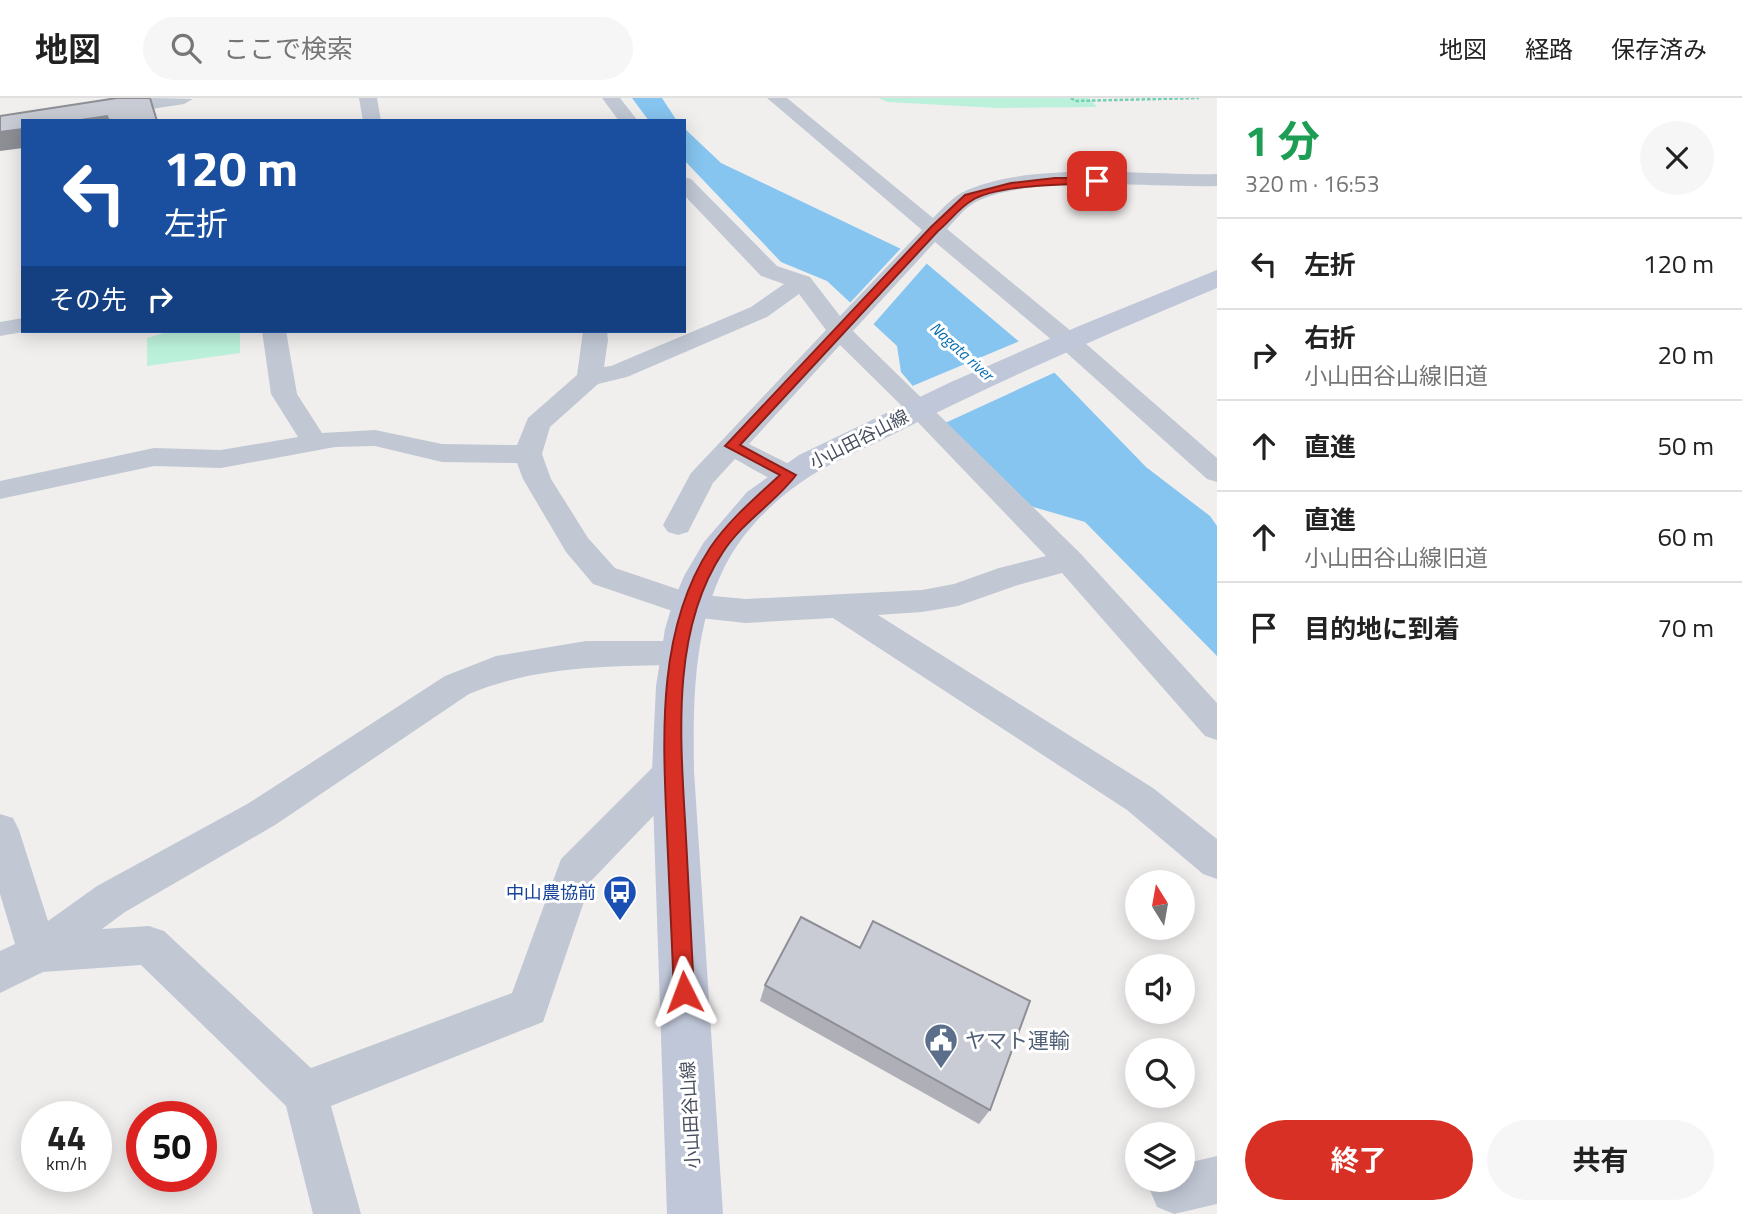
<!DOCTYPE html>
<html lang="ja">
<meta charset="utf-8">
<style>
body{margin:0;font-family:"Titillium Web","Noto Sans JP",sans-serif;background:#f6f6f6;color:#222;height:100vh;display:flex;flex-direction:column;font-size:26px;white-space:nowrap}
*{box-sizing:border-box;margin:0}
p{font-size:23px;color:#767676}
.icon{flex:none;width:38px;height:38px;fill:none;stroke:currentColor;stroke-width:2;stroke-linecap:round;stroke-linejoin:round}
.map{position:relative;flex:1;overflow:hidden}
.details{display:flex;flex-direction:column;background:#fff;width:525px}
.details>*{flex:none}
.hud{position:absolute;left:21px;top:21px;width:665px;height:214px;border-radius:0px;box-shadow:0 4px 18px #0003;background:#1a4fa0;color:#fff;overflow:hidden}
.needle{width:46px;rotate:349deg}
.tools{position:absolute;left:1125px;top:772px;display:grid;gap:14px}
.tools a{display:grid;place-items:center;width:70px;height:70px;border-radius:50%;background:#fff;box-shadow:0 4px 18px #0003;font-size:35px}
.speed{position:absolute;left:21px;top:1003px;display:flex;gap:14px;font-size:35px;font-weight:700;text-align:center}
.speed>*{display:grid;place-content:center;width:91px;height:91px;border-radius:50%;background:#fff;box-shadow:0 4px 18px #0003;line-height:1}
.speed small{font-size:18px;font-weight:400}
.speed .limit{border:10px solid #d22;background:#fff;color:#111}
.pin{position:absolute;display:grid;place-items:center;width:60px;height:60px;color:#fff;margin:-30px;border-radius:14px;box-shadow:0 4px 10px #0006}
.me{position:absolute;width:77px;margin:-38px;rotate:357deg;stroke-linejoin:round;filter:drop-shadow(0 0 5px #0008)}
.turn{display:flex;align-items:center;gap:24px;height:147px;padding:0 28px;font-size:32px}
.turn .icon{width:91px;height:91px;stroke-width:2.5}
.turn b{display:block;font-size:49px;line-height:60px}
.then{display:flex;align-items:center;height:66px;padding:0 28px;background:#0003;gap:14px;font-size:26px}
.round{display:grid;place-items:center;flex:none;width:74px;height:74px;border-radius:37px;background:#f6f6f6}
.overview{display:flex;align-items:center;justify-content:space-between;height:119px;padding:0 28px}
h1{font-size:42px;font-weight:700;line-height:52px;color:#1e9e55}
.cta{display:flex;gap:14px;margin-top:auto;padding:14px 28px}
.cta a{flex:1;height:80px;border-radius:42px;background:#d93025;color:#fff;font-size:28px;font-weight:700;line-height:80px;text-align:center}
.cta a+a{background:#f6f6f6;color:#222}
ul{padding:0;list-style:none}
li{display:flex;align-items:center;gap:21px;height:91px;padding:0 28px;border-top:2px solid #e0e0e0}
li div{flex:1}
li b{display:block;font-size:26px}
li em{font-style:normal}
header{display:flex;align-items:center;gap:42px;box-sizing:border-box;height:98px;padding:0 35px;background:#fff;border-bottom:2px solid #e0e0e0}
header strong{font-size:33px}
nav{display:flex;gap:38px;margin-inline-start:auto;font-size:24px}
.search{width:490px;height:63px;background:#f6f6f6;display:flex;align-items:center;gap:18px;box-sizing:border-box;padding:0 24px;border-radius:38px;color:#767676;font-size:26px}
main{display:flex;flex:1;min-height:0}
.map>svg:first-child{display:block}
.green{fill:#bbf1da}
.water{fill:#86c5f0}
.pier{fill:#f1efee}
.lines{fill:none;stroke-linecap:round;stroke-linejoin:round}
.path{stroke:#71d0b4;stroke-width:2.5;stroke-dasharray:3.5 2;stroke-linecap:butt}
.street{fill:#c1c8d4;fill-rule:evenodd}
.secondary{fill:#c0c7d8;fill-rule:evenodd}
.wall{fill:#aeafb7}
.shaded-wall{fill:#8d8f95}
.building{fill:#caccd5;stroke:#8d8f95;stroke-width:2}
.route{fill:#d93025;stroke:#8d1f18;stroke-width:2}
.labels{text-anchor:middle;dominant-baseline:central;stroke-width:6;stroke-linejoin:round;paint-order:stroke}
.far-water-label{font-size:16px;font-style:italic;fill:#066cb0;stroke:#fff}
.street-label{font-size:18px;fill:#464e5d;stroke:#fff}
.transit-label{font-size:18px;fill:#164399;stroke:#fff;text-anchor:end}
.near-service-label{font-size:21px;fill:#4e5e75;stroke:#fff;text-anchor:start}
</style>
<header>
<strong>地図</strong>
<div class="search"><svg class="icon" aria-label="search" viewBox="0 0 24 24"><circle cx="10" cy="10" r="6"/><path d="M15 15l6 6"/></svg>ここで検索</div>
<nav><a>地図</a><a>経路</a><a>保存済み</a></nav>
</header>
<main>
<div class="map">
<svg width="1217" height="1116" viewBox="0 0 1217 1116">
<rect width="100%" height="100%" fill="#f1efee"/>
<path class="green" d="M878 0H1089L1097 9 997 10 888 4Z
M171 233H240V255L147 268V240Z"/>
<path class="water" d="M632 0H662L677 23H649Z
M684 30 721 65 920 160 1049 269 1146 369 1210 418 1217 428V558L1085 424 1030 408 939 319 901 274 897 248 827 183 781 164 684 62Z"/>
<path class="pier" d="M903 148 929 163 871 229 848 207Z
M1022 242 1058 273 943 326 910 289Z"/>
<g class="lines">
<path class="path" d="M1071 0 1075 3 1199 0"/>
<path class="street" d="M154 0 193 1 184 6 73 23H25L34 17Z
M359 0H377L381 23H363Z
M602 0H620L638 23H619Z
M767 0H787L933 120C942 111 951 101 961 95 1027 62 1143 78 1217 76V88C1157 90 1024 76 974 105 964 111 955 122 947 131L1077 238 1217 360V384L1207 381 1059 248 935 144 853 233 1080 455 1217 605V642L1205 638 1062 475 1018 487 958 508 922 514 878 517 1153 690 1217 741V781L1203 776 1127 712 833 520 746 525 690 519 593 486 566 454 523 381 517 365 442 364 375 348 335 349 221 370 154 368 0 401V383L154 350 221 352 298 339 271 296 262 233H286L297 296 322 335 375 332 442 346 517 347 528 320 577 277 583 233H607L608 242 604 269 611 268 751 209 784 186 761 178 684 97V79L691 81 777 168 810 179 840 218 922 132ZM799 196 826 232 691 375 663 427 668 434 678 437 688 434 713 385 735 361C754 371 777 389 799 383L803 377 799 371 749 346 840 247 910 316 1046 458 999 470 954 486 922 492 746 501 692 496 615 470 588 440 551 381 542 356 550 329 598 286 627 279 767 219Z
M23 220V233H29L0 238V224Z
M586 543H679L691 546 696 555 691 564 679 567C607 568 536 568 469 596L275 727 125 814 102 831 149 828 164 833 311 970 512 895 561 761 660 662 673 658 686 662 691 673 686 684 591 783 543 924 331 1008 361 1116H313L286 1008 141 867 43 874 0 895V853L15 846 0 796V716L13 720 19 732 48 823 97 788 249 705 445 578 496 558Z
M1217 1058V1106L1174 1116 1157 1109 1150 1092 1154 1082H1183V1066Z"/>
<path class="secondary" d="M1217 172V190C1108 236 999 282 894 336 863 352 829 364 800 385 774 403 748 429 731 457 693 522 693 600 694 673L723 1116H667L652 673 656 588 665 531 673 504 684 478 704 444 747 394 799 357 951 284 1079 228Z"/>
</g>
<path class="wall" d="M765 887 990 1012 979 1026 760 903Z"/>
<path class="shaded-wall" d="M107 18 109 23H74Z
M23 31V50L0 53V34Z"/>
<path class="building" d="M117 0H150L157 23H109L107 18 74 23H23V31L0 34V18Z
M801 819 860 850 873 823 1030 903 990 1012 765 887Z"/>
<path class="route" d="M1055 80H1097L1102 83 1097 86C1068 86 994 87 971 103 959 110 949 124 938 133L740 347 796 377C775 405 743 423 723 454 669 535 681 647 686 740 689 791 691 843 694 894L691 901 684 904 677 901 674 894C672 841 669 788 667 735 663 640 656 533 710 450 729 422 755 400 780 377L725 348 931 129 965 97 1011 85Z"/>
<defs>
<g id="bus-pin" transform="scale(1.75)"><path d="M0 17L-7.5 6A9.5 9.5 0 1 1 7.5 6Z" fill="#1a4fb4" stroke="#fff"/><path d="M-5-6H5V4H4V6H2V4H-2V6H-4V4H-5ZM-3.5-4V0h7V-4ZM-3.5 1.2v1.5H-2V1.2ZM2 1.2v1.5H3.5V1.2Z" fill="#fff"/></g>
<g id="civic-pin" transform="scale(1.75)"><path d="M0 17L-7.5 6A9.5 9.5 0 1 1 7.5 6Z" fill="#5c6f8a" stroke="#fff"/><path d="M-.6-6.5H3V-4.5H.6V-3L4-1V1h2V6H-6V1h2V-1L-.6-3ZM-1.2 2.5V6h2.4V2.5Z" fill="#fff"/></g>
</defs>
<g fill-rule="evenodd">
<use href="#bus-pin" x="620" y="794"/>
<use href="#civic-pin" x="941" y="942"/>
</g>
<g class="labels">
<g class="far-water-label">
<text transform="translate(962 253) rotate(42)">Nagata river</text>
</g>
<g class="street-label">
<text transform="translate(859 341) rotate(-27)">小山田谷山線</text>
<text transform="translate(690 1017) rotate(-93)">小山田谷山線</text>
</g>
<g class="transit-label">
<text x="596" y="794">中山農協前</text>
</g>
<g class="near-service-label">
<text x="965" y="942">ヤマト運輸</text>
</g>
</g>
</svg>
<div class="tools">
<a><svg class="needle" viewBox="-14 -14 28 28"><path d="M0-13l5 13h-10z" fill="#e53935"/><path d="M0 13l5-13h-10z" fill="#767676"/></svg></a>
<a><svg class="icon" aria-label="sound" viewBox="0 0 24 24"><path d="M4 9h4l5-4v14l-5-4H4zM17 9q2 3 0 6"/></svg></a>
<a><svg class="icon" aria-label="search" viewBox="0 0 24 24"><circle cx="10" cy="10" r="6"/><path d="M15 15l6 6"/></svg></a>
<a><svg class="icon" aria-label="layers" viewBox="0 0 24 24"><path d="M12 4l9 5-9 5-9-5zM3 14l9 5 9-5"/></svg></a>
</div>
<div class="speed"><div>44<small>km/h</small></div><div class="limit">50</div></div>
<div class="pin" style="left:1097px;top:83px;background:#d93025"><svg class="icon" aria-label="arrive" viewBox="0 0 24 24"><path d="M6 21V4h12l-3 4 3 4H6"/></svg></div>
<svg class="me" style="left:684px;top:894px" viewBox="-20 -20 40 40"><path d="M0-17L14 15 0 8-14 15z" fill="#d93025" stroke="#fff" stroke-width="4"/></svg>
<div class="hud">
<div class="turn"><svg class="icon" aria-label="left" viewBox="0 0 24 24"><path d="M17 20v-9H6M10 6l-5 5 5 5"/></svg><div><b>120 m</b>左折</div></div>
<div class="then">その先<svg class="icon" aria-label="right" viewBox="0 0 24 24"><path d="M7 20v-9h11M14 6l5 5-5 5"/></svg></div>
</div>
</div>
<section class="details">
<div class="overview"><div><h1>1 分</h1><p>320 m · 16:53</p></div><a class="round"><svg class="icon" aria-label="close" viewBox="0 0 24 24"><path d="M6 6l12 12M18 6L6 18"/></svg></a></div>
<ul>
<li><svg class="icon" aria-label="left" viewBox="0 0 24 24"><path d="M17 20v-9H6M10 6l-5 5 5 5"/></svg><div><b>左折</b></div><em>120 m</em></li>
<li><svg class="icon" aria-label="right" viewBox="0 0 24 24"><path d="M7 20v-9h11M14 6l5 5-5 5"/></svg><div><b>右折</b><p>小山田谷山線旧道</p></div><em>20 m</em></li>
<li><svg class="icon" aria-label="ahead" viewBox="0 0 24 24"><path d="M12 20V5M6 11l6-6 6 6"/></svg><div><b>直進</b></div><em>50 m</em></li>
<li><svg class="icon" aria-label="ahead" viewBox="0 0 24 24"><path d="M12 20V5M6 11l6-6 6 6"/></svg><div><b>直進</b><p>小山田谷山線旧道</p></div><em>60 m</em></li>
<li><svg class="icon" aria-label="arrive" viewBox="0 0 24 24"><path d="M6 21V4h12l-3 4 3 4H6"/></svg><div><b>目的地に到着</b></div><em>70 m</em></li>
</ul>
<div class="cta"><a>終了</a><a>共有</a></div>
</section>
</main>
